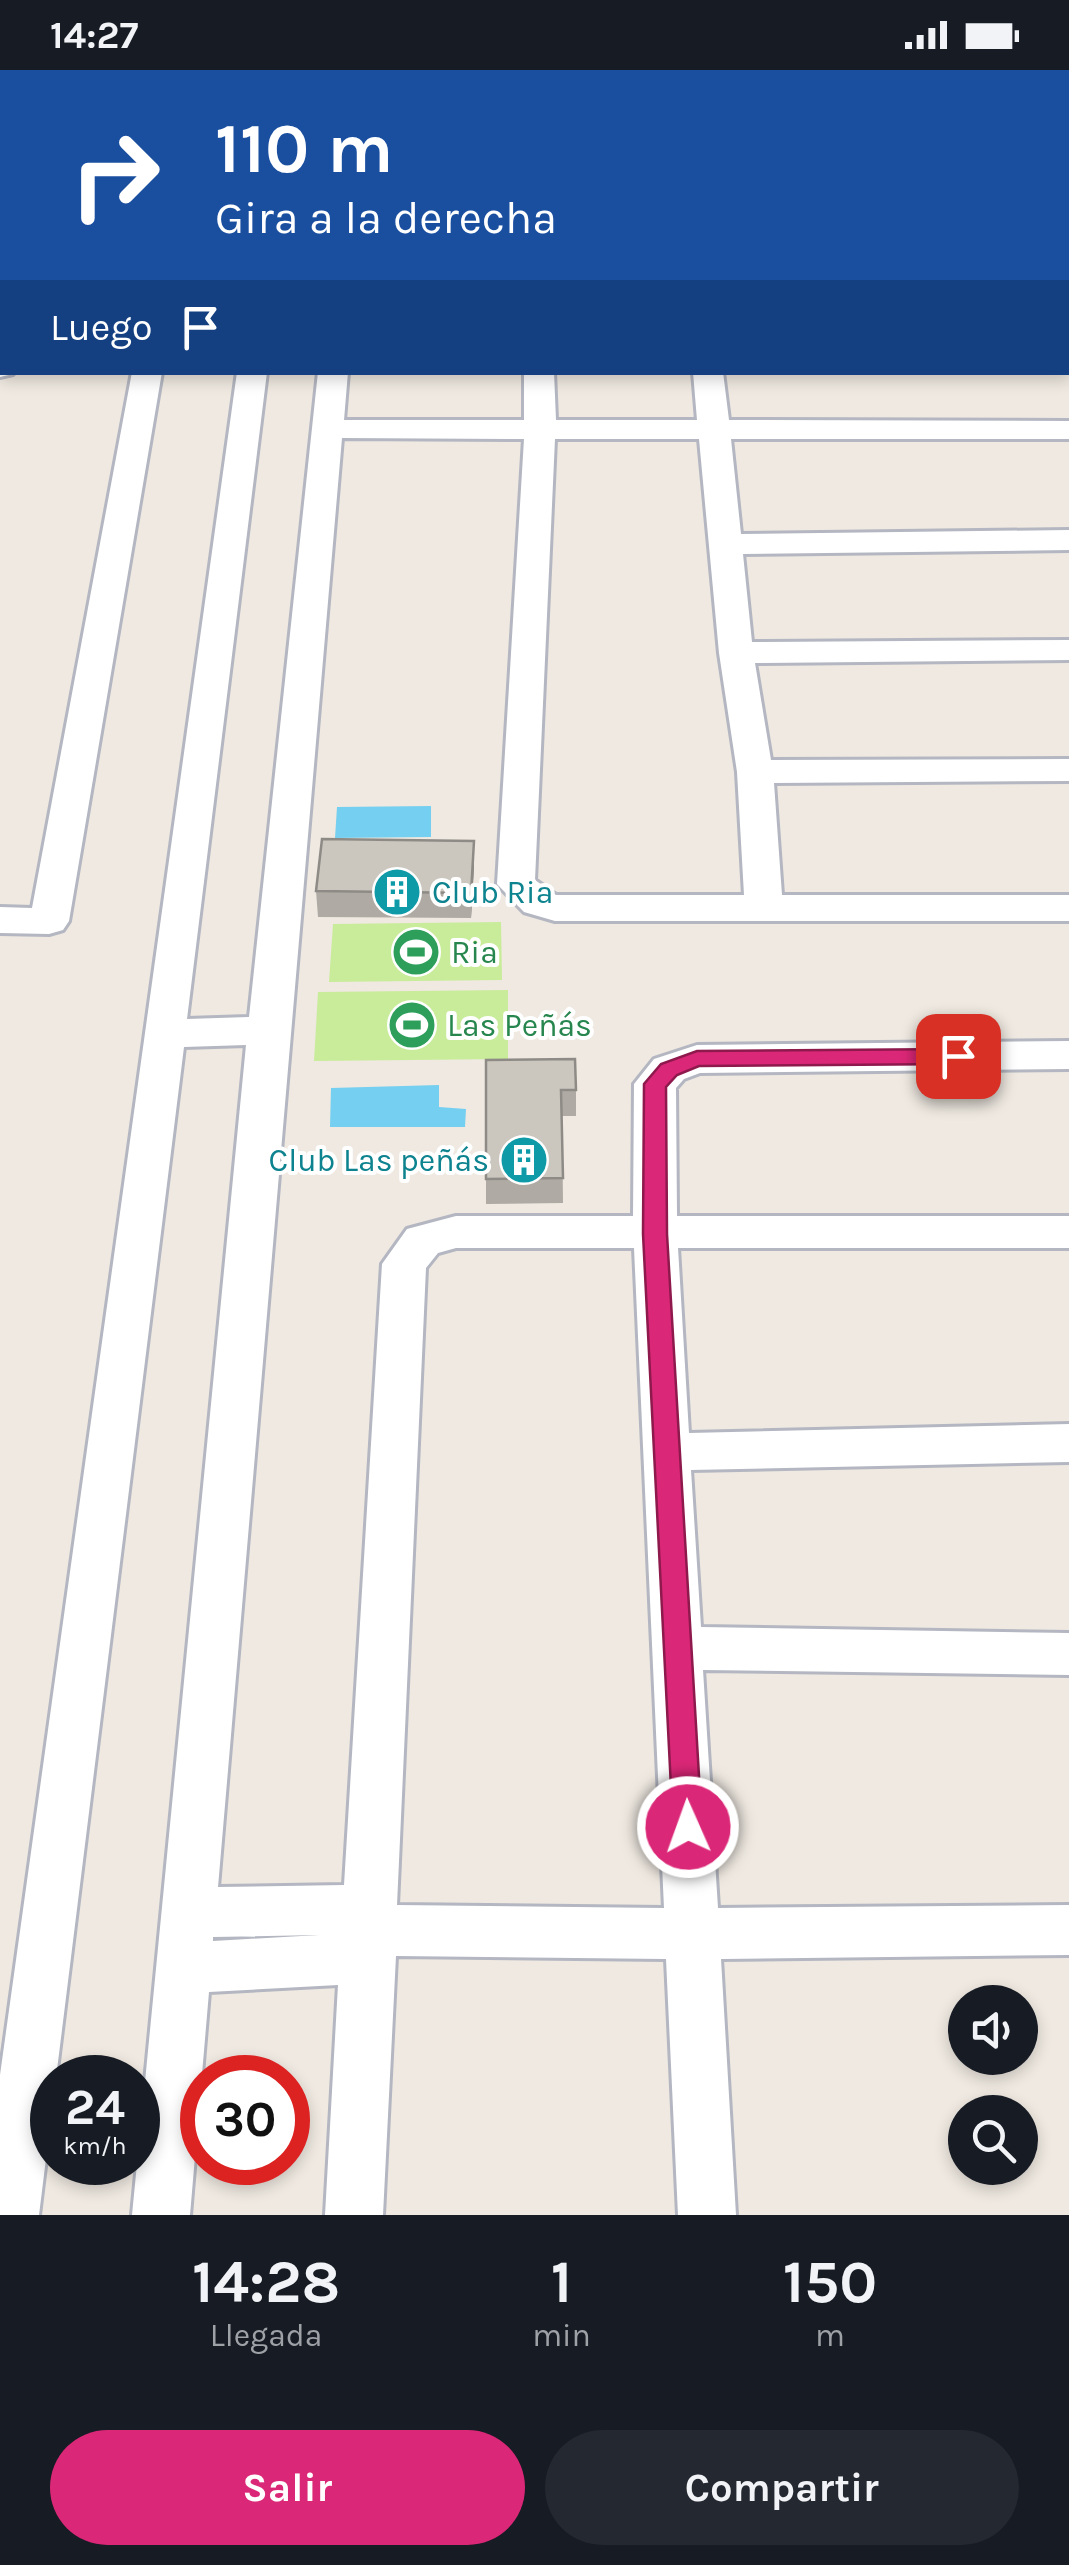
<!DOCTYPE html>
<html lang="es">
<meta charset="utf-8">
<style>
body{margin:0;font-family:Karla,sans-serif;background:#242831;color:#f1f3f6;height:100vh;display:flex;flex-direction:column;font-size:38px;white-space:nowrap}
*{box-sizing:border-box;margin:0}
p{font-size:32px;color:#9ea1a6}
.icon{flex:none;width:55px;height:55px;fill:none;stroke:currentColor;stroke-width:2;stroke-linecap:round;stroke-linejoin:round}
.map{position:relative;height:2145px;overflow:hidden}
.details{display:flex;flex-direction:column;background:#171b24;flex:1}
.details>*{flex:none}
.guide{position:absolute;left:0px;top:0px;width:1070px;height:305px;box-shadow:0 5px 15px #0003;background:#1a4fa0;color:#fff;overflow:hidden}
.controls{position:absolute;left:948px;top:1915px;display:grid;gap:20px}
.controls a{display:grid;place-items:center;width:90px;height:90px;border-radius:50%;background:#171b24;box-shadow:0 5px 15px #0003;font-size:50px}
.speed{position:absolute;left:30px;top:1985px;display:flex;gap:20px;font-size:50px;font-weight:700;text-align:center}
.speed>*{display:grid;place-content:center;width:130px;height:130px;border-radius:50%;background:#171b24;box-shadow:0 5px 15px #0003;line-height:1}
.speed small{font-size:25px;font-weight:400}
.speed .limit{border:15px solid #d22;background:#fff;color:#111}
.pin{position:absolute;display:grid;place-items:center;width:85px;height:85px;color:#fff;margin:-42px;border-radius:20px;box-shadow:0 5px 15px #0006}
.me{position:absolute;width:110px;margin:-55px;rotate:358deg;stroke-linejoin:round;filter:drop-shadow(0 0 8px #0008)}
.turn{display:flex;align-items:center;gap:35px;height:210px;padding:0 50px;font-size:45px}
.turn .icon{width:130px;height:130px;stroke-width:2.5}
.turn b{display:block;font-size:70px;line-height:85px}
.then{display:flex;align-items:center;height:95px;padding:0 50px;background:#0003;gap:20px;font-size:38px}
.eta{display:flex;justify-content:space-evenly;align-items:center;height:170px;text-align:center}
.eta b{font-size:60px;font-weight:700;line-height:70px}
.primary-button{display:flex;gap:20px;margin-top:auto;padding:20px 50px}
.primary-button a{flex:1;height:115px;border-radius:60px;background:#db2777;color:#fff;font-size:40px;font-weight:700;line-height:115px;text-align:center}
.primary-button a+a{background:#242831;color:#f1f3f6}
.status{display:flex;justify-content:space-between;align-items:center;height:70px;padding:0 50px;background:#171b24;direction:ltr}
.status svg{height:28px;fill:currentColor}
.map>svg:first-child{display:block}
.pitch{fill:#c9ec9a}
.water{fill:#75cff0}
.lines{fill:none;stroke-linecap:round;stroke-linejoin:round}
.street-casing{stroke:#b4b7c1;stroke-width:6}
.street{fill:#fff;fill-rule:evenodd}
.wall{fill:#afaba4}
.shaded-wall{fill:#8e8b86}
.building{fill:#cbc7bf;stroke:#8e8b86;stroke-width:2.5}
.route{fill:#db2777;stroke:#8e194d;stroke-width:2.5}
.labels{text-anchor:middle;dominant-baseline:central;stroke-width:8;stroke-linejoin:round;paint-order:stroke}
.culture-label{font-size:32px;fill:#0d838f;stroke:#fff;text-anchor:start}
.leisure-label{font-size:32px;fill:#27864d;stroke:#fff;text-anchor:start}
</style>
<div class="status"><b>14:27</b><svg viewBox="0 0 49 12"><path d="M0 12V9h3v3zM5 12V6h3v6zM10 12V3h3v9zM15 12V0h3v12zM26 1h20v11H26zM47 4h2v5h-2z"/></svg></div>
<div class="map">
<svg width="1069" height="2145" viewBox="0 0 1069 2145">
<rect width="100%" height="100%" fill="#efe9e1"/>
<path class="pitch" d="M501 852 502 910 329 912 333 854Z
M508 920V989L314 991 318 922Z"/>
<path class="water" d="M678 0H1069V92L1068 2Z
M431 736V767L335 768 337 737Z
M439 1015V1037L466 1039 465 1057H330L331 1018Z"/>
<g class="lines">
<g class="street-casing">
<path id="street" d="M68 0H103L104 2H70Z
M254 0H289L290 2H256Z
M2 160V186L0 187V161Z
M1068 189 1069 190V208L1068 207Z
M1068 247H1069V266H1068Z
M0 289 2 302 13 304 0 307Z
M132 302H162L69 851 63 860 49 864 0 863V837L32 838Z
M237 302H267L187 949 249 947 318 302H348L344 350H524V302H554L556 350H697L693 302H723L729 350 1069 351V369H731L741 464 1069 460V480L743 484 752 572 1069 570V590L755 593 771 690 1069 689V711L774 713 782 825H1069V851H555L524 842 497 814 524 369 342 368 218 1817 344 1815 382 1194 407 1159 456 1146H633L634 1014 654 989 697 975 1069 971V999L700 1003 684 1009 676 1018 677 1146H1069V1178H678L689 1363 1069 1354V1392L691 1400 701 1557 1069 1563V1605L703 1600 718 1838 1069 1835V1885L721 1889 736 2145H678L666 1889 396 1886 383 2145H325L338 1915 209 1922 190 2145H132L246 975 184 977 56 2008H52V2040L39 2145H0V2005ZM555 369H699L719 583 737 702 744 825H556L535 810ZM456 1178H634L664 1838 397 1835 426 1198 438 1183ZM319 1865 213 1871V1867Z"/>
</g>
<use href="#street" class="street"/>
</g>
<path class="wall" d="M474 771V797L471 848 318 847 316 821Z
M486 990 576 1020V1046H562L563 1133 486 1134Z"/>
<path class="shaded-wall" d="M474 771V797L471 848V823Z"/>
<path class="building" d="M322 769 474 771 471 823 316 821Z
M575 989 576 1020H561L563 1108 486 1109V990Z"/>
<path class="route" d="M958 979 969 986 958 994 699 996 677 1005 666 1017 667 1164 702 1757 698 1766 688 1769 677 1766 673 1757 643 1164 644 1014 661 994 697 981Z"/>
<defs>
<g id="building-disc" transform="scale(2.5)"><circle r="9.5" fill="#0f9aa8" stroke="#fff"/><path d="M-4-6H4V6H1V3H-1V6H-4ZM-2.5-4.3h1.7v1.8h-1.7ZM.8-4.3h1.7v1.8H.8ZM-2.5-1h1.7V.8h-1.7ZM.8-1h1.7V.8H.8Z" fill="#fff"/></g>
<g id="stadium-disc" transform="scale(2.5)"><circle r="9.5" fill="#2e9e5b" stroke="#fff"/><path d="M0-5a6.5 5 0 1 0 0 10a6.5 5 0 1 0 0-10ZM-3.5-1.8h7v3.6h-7Z" fill="#fff"/></g>
</defs>
<g fill-rule="evenodd">
<use href="#building-disc" x="397" y="822"/>
<use href="#stadium-disc" x="416" y="882"/>
<use href="#stadium-disc" x="412" y="955"/>
<use href="#building-disc" x="524" y="1090"/>
</g>
<g class="labels">
<g class="culture-label">
<text x="432" y="822">Club Ria</text>
<text x="489" y="1090" text-anchor="end">Club Las peñás</text>
</g>
<g class="leisure-label">
<text x="451" y="882">Ria</text>
<text x="447" y="955">Las Peñás</text>
</g>
</g>
</svg>
<div class="controls">
<a><svg class="icon" aria-label="sound" viewBox="0 0 24 24"><path d="M4 9h4l5-4v14l-5-4H4zM17 9q2 3 0 6"/></svg></a>
<a><svg class="icon" aria-label="search" viewBox="0 0 24 24"><circle cx="10" cy="10" r="6"/><path d="M15 15l6 6"/></svg></a>
</div>
<div class="speed"><div>24<small>km/h</small></div><div class="limit">30</div></div>
<div class="pin" style="left:958px;top:986px;background:#d93025"><svg class="icon" aria-label="arrive" viewBox="0 0 24 24"><path d="M6 21V4h12l-3 4 3 4H6"/></svg></div>
<svg class="me" style="left:688px;top:1757px" viewBox="-20 -20 40 40"><circle r="17" fill="#db2777" stroke="#fff" stroke-width="3"/><path d="M0-11L8 9 0 5-8 9z" fill="#fff"/></svg>
<div class="guide">
<div class="turn"><svg class="icon" aria-label="right" viewBox="0 0 24 24"><path d="M7 20v-9h11M14 6l5 5-5 5"/></svg><div><b>110 m</b>Gira a la derecha</div></div>
<div class="then">Luego<svg class="icon" aria-label="arrive" viewBox="0 0 24 24"><path d="M6 21V4h12l-3 4 3 4H6"/></svg></div>
</div>
</div>
<section class="details">
<div class="eta">
<div><b>14:28</b><p>Llegada</p></div>
<div><b>1</b><p>min</p></div>
<div><b>150</b><p>m</p></div>
</div>
<div class="primary-button"><a>Salir</a><a>Compartir</a></div>
</section>
